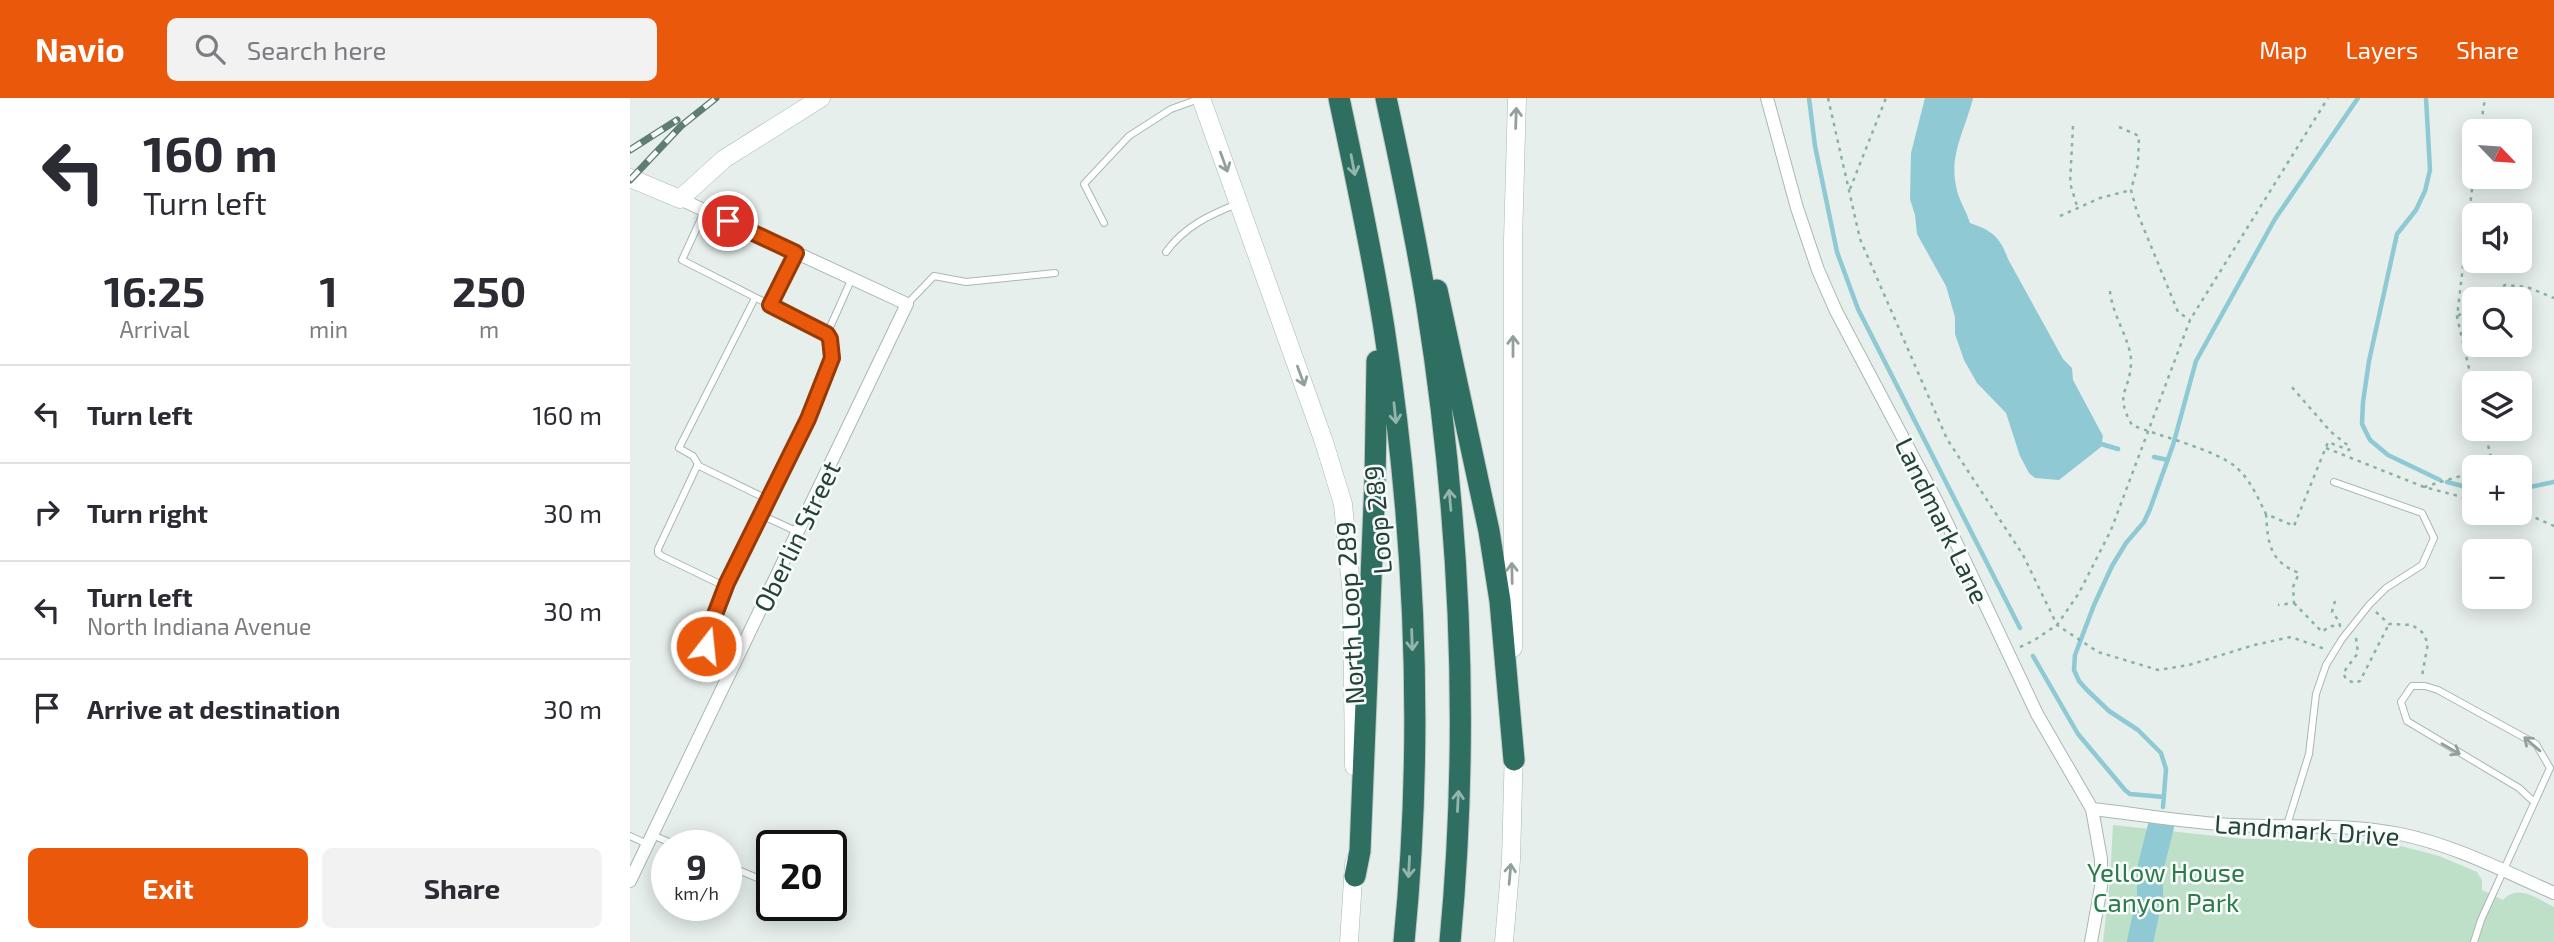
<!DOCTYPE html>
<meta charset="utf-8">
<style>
body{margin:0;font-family:"Exo 2",sans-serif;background:#f2f2f3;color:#2b2b33;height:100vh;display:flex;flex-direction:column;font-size:26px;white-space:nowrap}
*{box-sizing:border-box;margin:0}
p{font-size:23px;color:#7c7c81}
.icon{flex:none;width:38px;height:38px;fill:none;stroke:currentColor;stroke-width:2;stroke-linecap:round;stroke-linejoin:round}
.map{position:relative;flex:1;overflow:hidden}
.panel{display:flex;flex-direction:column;background:#fff;width:630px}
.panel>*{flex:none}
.guide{background:#fff;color:#2b2b33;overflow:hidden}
.needle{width:46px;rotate:115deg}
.controls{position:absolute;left:1832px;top:21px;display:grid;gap:14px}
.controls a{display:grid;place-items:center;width:70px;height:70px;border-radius:10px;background:#fff;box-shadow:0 4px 18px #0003;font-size:35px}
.speed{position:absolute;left:21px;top:732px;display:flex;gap:14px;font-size:35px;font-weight:700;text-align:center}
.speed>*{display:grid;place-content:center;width:91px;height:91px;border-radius:50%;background:#fff;box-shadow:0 4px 18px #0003;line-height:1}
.speed small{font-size:18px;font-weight:400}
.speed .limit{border:4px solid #111;border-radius:10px;background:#fff;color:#111}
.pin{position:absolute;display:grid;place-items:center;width:60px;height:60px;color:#fff;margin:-30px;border:4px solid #fff;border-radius:50%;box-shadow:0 2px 7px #0007}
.me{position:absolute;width:77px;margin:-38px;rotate:16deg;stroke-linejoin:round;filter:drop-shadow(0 0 5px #0008)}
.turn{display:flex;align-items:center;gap:24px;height:147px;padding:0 28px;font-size:32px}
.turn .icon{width:91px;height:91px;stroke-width:2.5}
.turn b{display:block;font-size:49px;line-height:60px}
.eta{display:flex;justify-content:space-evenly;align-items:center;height:119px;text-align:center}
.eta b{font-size:42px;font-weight:700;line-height:49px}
.action{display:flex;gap:14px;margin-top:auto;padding:14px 28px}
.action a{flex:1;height:80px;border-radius:10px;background:#ea580c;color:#fff;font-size:28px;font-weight:700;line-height:80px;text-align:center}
.action a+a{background:#f2f2f3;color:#2b2b33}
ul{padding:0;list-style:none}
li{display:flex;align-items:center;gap:21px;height:98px;padding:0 28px;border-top:2px solid #e1e1e2}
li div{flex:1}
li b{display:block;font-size:26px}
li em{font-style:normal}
header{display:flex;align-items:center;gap:42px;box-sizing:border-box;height:98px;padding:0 35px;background:#ea580c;color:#fff}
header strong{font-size:33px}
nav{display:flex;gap:38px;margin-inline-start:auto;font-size:24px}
.search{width:490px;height:63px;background:#f2f2f3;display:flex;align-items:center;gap:18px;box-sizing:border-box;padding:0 24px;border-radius:10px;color:#7c7c81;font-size:26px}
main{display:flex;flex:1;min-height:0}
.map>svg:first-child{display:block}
.green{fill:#bfe0c8}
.water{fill:#8ec9d4}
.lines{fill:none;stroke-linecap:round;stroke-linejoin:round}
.stream{stroke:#8ec9d4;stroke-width:4.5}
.river{stroke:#8ec9d4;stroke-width:26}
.lane-casing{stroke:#a8b8b2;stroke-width:8}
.street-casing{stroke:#a8b8b2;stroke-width:14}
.secondary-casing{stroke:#a4bbb3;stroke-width:19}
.highway-casing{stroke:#c2cac8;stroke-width:23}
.path{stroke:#86b3a5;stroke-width:2.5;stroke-dasharray:3.5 5;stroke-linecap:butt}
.lane{stroke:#fff;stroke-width:6}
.street{stroke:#fff;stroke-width:12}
.secondary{stroke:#fff;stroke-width:18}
.highway{stroke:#2f6f62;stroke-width:21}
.rail-casing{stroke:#5f7d75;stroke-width:7}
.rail{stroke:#f7fbf9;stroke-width:4.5;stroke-dasharray:13;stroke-linecap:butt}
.oneway{stroke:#92a09c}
.oneway2{stroke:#93b5ae}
.route-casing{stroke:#983908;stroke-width:18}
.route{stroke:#ea580c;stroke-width:12}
.labels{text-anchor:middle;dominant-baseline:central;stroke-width:5;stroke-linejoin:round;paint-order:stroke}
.street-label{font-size:26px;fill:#24423a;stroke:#f7fbf9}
.park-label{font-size:26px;fill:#2d7a4b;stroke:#f7fbf9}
</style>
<header>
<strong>Navio</strong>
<div class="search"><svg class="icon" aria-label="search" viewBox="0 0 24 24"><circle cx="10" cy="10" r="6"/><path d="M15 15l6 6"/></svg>Search here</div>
<nav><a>Map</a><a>Layers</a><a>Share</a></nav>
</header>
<main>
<section class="panel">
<div class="guide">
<div class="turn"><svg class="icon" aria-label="left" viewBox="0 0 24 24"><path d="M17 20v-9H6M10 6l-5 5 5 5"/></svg><div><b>160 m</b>Turn left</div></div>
</div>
<div class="eta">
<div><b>16:25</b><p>Arrival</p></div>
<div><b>1</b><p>min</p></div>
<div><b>250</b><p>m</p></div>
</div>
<ul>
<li><svg class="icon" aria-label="left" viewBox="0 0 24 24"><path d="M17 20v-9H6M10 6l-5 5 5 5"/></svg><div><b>Turn left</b></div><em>160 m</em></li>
<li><svg class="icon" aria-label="right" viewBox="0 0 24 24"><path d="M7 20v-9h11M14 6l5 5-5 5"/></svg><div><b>Turn right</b></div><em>30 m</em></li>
<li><svg class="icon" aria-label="left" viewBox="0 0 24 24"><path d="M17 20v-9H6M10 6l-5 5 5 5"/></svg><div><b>Turn left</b><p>North Indiana Avenue</p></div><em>30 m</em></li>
<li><svg class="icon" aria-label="arrive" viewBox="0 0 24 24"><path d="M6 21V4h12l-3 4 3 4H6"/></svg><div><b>Arrive at destination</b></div><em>30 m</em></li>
</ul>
<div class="action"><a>Exit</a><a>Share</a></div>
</section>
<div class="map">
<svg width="1924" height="844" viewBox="0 0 1924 844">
<rect width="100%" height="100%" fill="#e6efeb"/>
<path class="green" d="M1483 727 1614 741H1713L1771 748 1809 758 1847 774 1852 782V792L1873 802C1888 785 1908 801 1924 809V844H1473L1480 782Z"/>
<path class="water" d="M1295 0H1343C1336 30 1319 56 1326 88 1328 101 1336 112 1340 125 1363 133 1370 139 1378 161L1433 261 1442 270 1443 282 1473 338 1471 349 1429 382 1405 380 1399 375 1390 358 1376 315 1347 285 1334 262 1325 236V219L1316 188 1287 136 1285 117 1280 101 1281 55Z"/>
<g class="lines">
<path class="stream" d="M1179 0 1185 48 1207 154 1228 211 1390 530
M1796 0 1800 72 1795 93 1786 112 1767 136 1739 263 1733 304 1732 326 1740 342 1758 357 1810 382
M1468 345 1488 351
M1524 359 1538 362
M1817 384 1844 391
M1890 391 1924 384
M1403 558 1448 636 1495 692 1500 696 1534 699
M1533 709 1536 671 1531 655 1508 632 1479 613 1456 591 1449 583 1444 572 1445 557 1464 507 1482 468 1496 445 1514 424 1520 411 1543 347 1566 263 1645 121 1728 0"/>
<path class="river" d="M1510 844 1520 798V772L1531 728"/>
<g class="lane-casing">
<path id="lane" d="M75 112 52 162 197 236 200 241 202 260 178 321 97 485 92 487 32 458 28 455V451L68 366 63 358 49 350 125 200
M474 125 454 86 499 38 541 11 569 1
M536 154C554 129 579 117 607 106
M277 206 304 178 336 184 425 175
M140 207 166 155
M197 236 222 180
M67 367 139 402
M131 417 168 434
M97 485 75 545 76 548 107 560
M1657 727 1679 656 1686 596 1696 567 1712 541 1739 507 1756 490 1792 467 1804 440 1792 415 1704 384
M22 737 46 747
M0 738 17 746
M96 767 142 786
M1844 844 1851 822 1920 670 1906 646 1808 592 1795 588H1782L1771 604 1777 623 1889 690 1904 704"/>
</g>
<g class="street-casing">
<path id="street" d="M1137 0 1167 110 1188 172 1206 213 1307 404 1407 616 1462 711 1471 761V789L1461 844
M1462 711C1509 716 1557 725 1605 727 1660 730 1716 725 1770 736 1824 747 1874 773 1924 795
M0 783 277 206 50 101"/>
</g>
<g class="secondary-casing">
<path id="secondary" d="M571 0 694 344 713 406 722 498 724 668
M0 80 50 101 94 61 191 0
M883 550V142L887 0
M719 844 724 766
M874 844 881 762 884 648"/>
</g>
<g class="highway-casing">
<path id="highway" d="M709 0C725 76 742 153 754 230 785 431 794 641 774 844
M756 0C771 69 786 139 797 209 830 418 840 633 820 844
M807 192 859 433 870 503 884 662
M725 778 730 753 745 382 747 263"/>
</g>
<path class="path" d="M1198 0 1230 141 1317 341 1393 457 1427 527 1468 554 1528 572 1559 567 1624 547 1661 539 1695 551
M1443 28 1440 85 1447 108
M1489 29 1509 38 1508 66 1501 92 1507 114 1548 214 1560 222
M1850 33 1855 0
M1844 74 1827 219 1844 292
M1220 91 1256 0
M1430 118 1470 100 1501 92
M1480 193C1482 217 1501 243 1501 263 1501 294 1483 294 1502 327 1531 339 1585 351 1607 370 1621 383 1628 400 1636 416L1664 428 1698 344 1719 352 1720 349 1701 334 1660 287
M1851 201 1875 187 1897 189 1924 200
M1828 218 1844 205
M1854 331 1863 367 1858 369
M1696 350 1794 389 1844 402
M1794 389 1844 374
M1890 413 1924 428
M1636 416C1638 445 1639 463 1669 475L1663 489 1664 505 1648 507
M1664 505 1692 534 1700 528H1710L1709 523 1702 514 1705 503
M1746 514 1759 526 1782 527 1792 534 1798 545 1792 578
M1726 540 1728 555 1713 575 1716 581 1724 585 1730 583 1759 526
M1390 549 1403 543 1427 527 1449 495 1481 432 1560 222 1698 0"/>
<use href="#lane" class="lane"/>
<use href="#street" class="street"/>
<use href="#secondary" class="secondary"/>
<use href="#highway" class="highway"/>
<g class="rail-casing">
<path id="rail" d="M0 52 47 22
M0 82 51 28 86 0"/>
</g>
<use href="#rail" class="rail"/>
</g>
<defs><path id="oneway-shaft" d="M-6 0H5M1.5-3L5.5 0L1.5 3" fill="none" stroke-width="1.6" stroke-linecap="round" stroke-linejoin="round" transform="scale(1.75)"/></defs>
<g class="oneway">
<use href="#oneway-shaft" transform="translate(886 20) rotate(-88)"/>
<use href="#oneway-shaft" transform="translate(594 64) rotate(70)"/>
<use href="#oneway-shaft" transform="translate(883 248) rotate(-90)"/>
<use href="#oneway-shaft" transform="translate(671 278) rotate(70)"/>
<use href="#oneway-shaft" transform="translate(882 475) rotate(-91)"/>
<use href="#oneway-shaft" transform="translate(1902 646) rotate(-139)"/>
<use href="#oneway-shaft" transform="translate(1821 651) rotate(30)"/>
<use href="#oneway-shaft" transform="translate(880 776) rotate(-85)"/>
</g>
<g class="oneway2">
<use href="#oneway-shaft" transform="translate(723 67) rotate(79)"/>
<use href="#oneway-shaft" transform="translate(765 315) rotate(84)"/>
<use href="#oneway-shaft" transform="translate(820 402) rotate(-95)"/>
<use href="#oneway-shaft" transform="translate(782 542) rotate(88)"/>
<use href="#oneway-shaft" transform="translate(828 703) rotate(-87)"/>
<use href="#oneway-shaft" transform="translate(779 769) rotate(93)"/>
</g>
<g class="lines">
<g class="route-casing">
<path id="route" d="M76 548V540L97 485 178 321 202 260 200 241 197 236 140 207 166 155 98 123"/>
</g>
<use href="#route" class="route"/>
</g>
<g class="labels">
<g class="street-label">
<text transform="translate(747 422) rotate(-95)">Loop 289</text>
<text transform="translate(1313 422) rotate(64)">Landmark Lane</text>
<text transform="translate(166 438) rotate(-64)">Oberlin Street</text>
<text transform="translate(719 515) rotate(-93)">North Loop 289</text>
<text transform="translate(1677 731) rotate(4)">Landmark Drive</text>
</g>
<g class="park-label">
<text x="1536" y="773">Yellow House<tspan x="1536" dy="30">Canyon Park</tspan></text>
</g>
</g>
</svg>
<div class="controls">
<a><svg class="needle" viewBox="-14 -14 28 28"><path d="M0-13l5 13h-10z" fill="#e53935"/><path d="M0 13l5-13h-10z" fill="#7c7c81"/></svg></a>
<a><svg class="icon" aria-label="sound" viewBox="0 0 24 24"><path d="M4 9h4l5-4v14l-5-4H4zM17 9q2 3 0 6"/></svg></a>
<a><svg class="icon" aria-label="search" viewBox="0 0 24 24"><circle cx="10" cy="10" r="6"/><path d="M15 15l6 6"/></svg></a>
<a><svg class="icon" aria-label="layers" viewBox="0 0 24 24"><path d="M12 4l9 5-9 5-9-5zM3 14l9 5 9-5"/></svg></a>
<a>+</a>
<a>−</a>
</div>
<div class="speed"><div>9<small>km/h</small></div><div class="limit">20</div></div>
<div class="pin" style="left:98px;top:123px;background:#d93025"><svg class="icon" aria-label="arrive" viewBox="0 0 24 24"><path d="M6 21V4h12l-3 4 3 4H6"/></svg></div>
<svg class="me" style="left:76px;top:548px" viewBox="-20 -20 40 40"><circle r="17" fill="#ea580c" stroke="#fff" stroke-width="3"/><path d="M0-11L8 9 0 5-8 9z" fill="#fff"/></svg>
</div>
</main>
